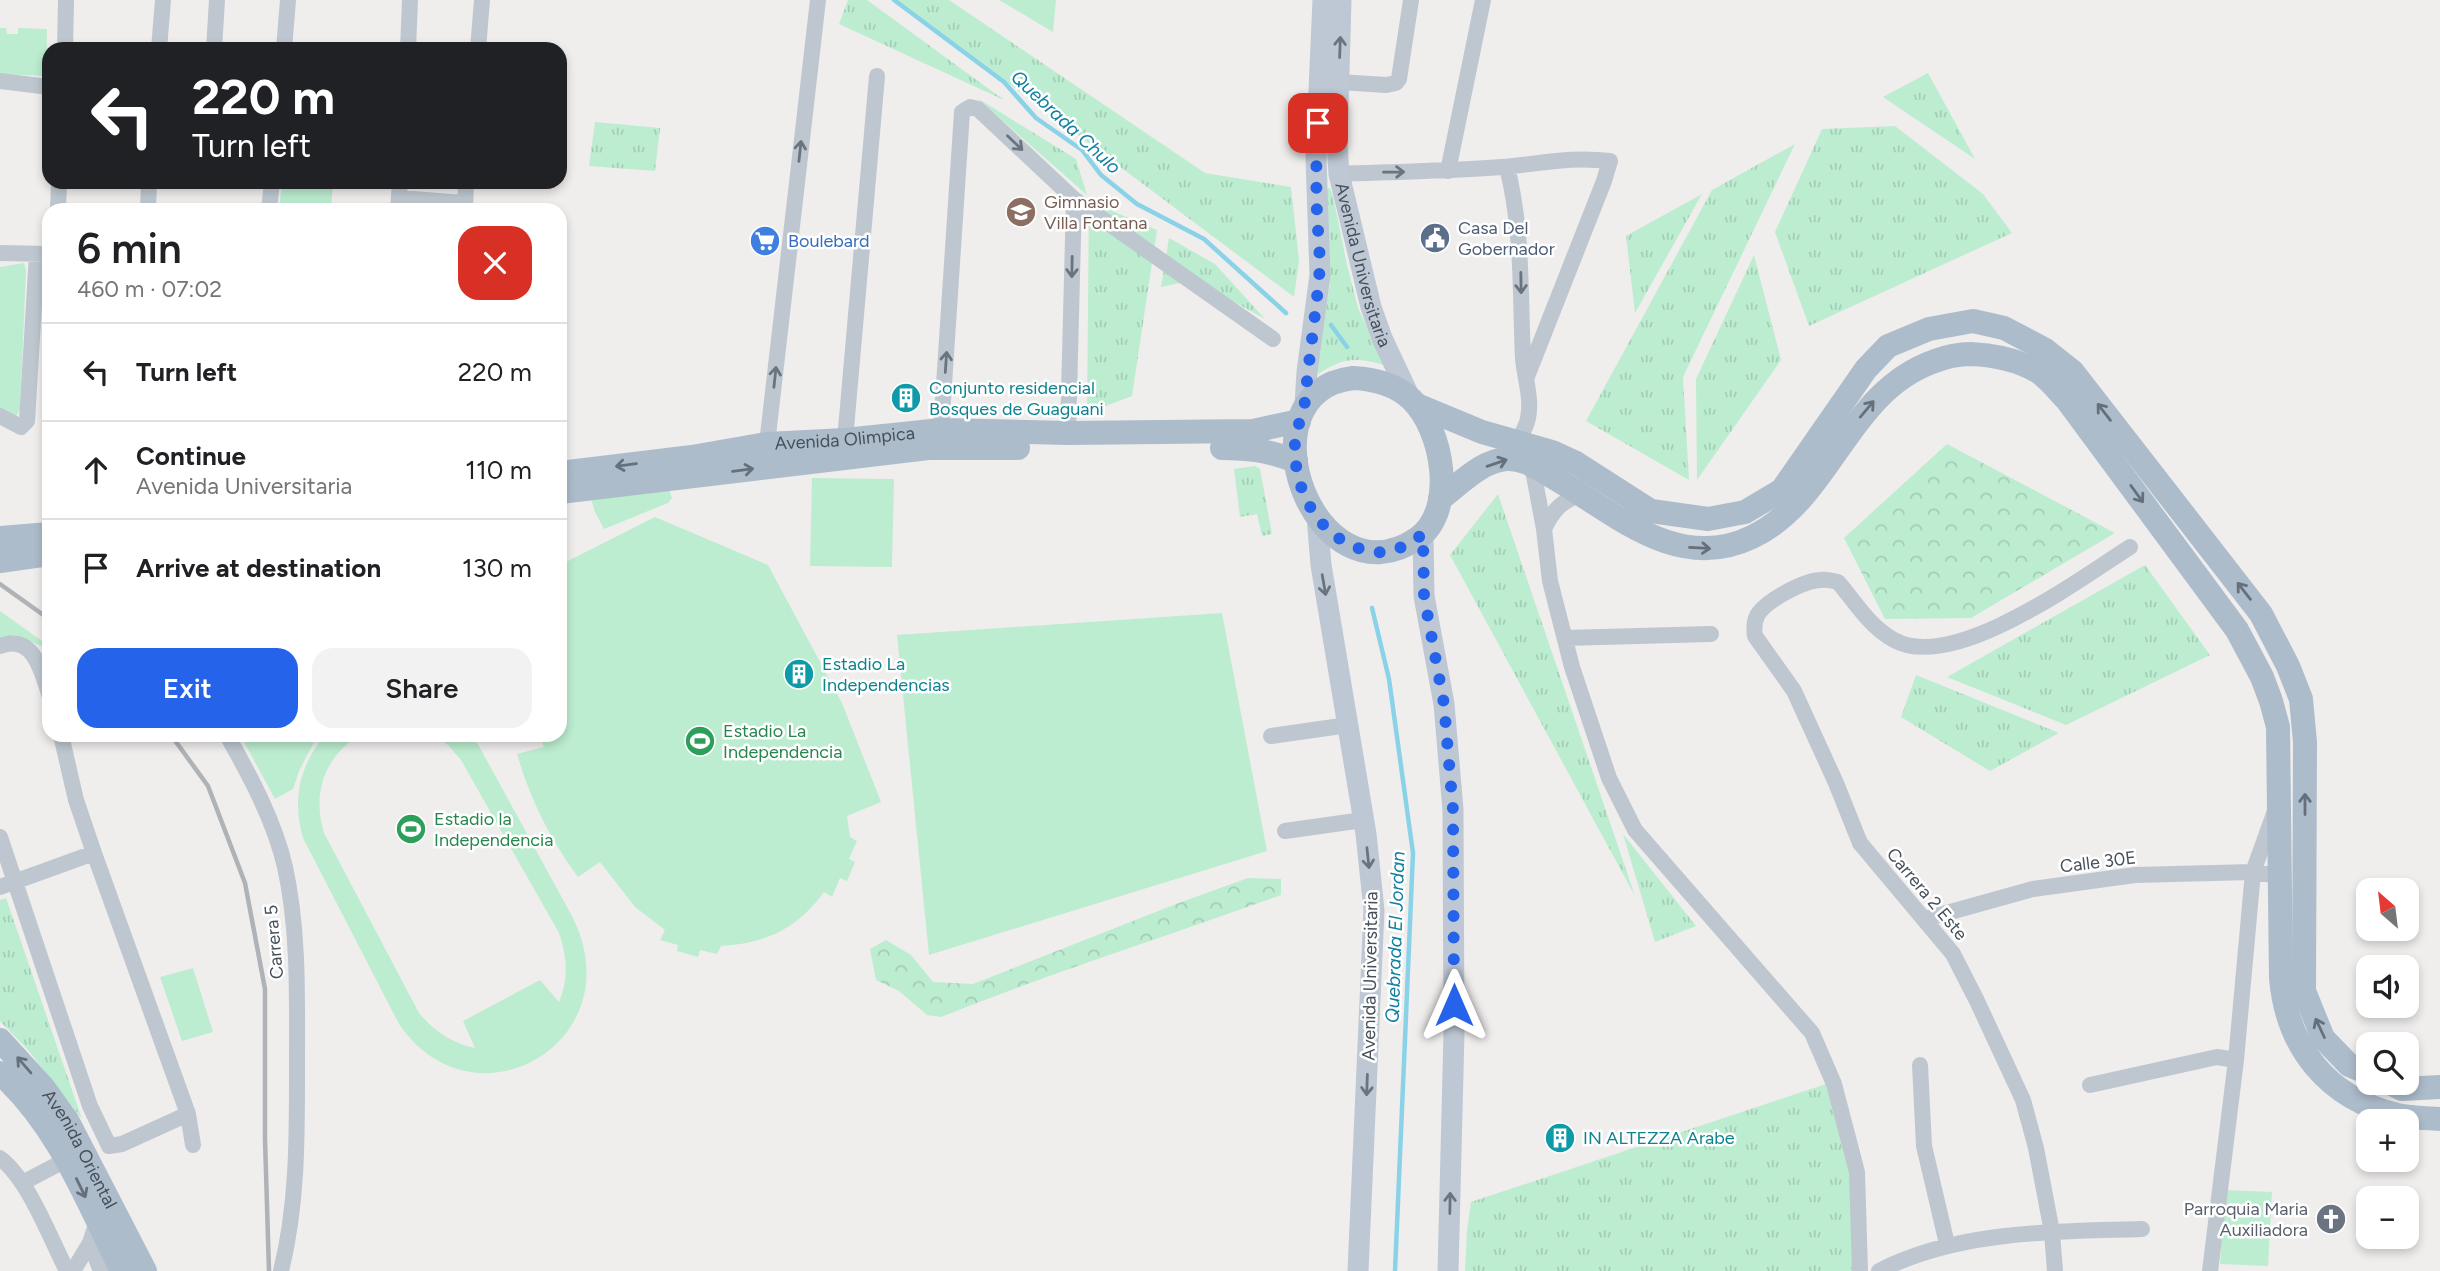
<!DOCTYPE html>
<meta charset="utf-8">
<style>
body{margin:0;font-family:Figtree,sans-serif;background:#f2f2f2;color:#202124;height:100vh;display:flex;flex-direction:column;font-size:26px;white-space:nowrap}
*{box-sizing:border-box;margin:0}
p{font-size:23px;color:#757577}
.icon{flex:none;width:38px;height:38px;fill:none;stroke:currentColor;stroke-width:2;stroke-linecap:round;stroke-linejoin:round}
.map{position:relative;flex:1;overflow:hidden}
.sheet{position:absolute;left:42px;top:203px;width:525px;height:539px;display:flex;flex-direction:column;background:#fff;border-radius:21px;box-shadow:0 4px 10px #0003}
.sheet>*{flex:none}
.banner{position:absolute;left:42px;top:42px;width:525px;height:147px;border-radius:21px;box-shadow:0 4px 10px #0003;background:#202124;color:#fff;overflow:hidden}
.needle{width:46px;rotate:332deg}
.tools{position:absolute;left:2356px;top:878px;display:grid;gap:14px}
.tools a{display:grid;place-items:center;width:63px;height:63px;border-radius:14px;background:#fff;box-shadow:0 4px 10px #0003;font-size:35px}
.pin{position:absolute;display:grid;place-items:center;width:60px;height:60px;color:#fff;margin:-30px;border-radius:14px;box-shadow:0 4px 10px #0006}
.me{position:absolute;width:77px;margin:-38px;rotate:0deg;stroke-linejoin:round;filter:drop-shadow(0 0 5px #0008)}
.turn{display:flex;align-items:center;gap:24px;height:147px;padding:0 35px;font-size:32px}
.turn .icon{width:91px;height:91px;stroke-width:2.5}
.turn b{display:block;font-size:49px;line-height:60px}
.round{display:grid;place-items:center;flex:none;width:74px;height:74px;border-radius:21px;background:#f2f2f2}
.headline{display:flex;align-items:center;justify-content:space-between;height:119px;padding:0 35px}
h1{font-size:42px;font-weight:600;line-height:52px}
.action{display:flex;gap:14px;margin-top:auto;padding:14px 35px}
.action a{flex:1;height:80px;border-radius:21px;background:#2563eb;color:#fff;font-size:28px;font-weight:600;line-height:80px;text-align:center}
.action a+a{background:#f2f2f2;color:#202124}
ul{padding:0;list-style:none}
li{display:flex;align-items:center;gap:21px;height:98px;padding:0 35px;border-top:2px solid #e0e0e0}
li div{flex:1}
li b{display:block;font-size:26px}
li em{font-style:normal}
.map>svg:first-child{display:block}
.grass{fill:url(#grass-tufts)}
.forest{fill:url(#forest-crowns)}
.park{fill:#bcedd0}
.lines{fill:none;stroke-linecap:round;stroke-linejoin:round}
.stream{stroke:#8ad2e8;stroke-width:4.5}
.minor{stroke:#bec7cf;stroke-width:16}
.secondary{stroke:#bec8d4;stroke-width:21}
.primary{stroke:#adbccb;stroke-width:24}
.rail{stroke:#afb2b7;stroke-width:4.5}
.oneway{stroke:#6a747f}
.oneway2{stroke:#6a747d}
.oneway3{stroke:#65707c}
.route{stroke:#2563eb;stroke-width:12;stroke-dasharray:0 21.6}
.labels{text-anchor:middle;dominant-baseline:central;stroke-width:5;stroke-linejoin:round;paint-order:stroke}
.education-label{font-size:18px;fill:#785e54;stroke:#fff;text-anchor:start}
.service-label{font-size:18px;fill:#4e5e75;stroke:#fff;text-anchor:start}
.shop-label{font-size:18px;fill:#366cbe;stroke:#fff;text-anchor:start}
.street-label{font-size:18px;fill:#46505a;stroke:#fff}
.culture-label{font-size:18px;fill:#0d838f;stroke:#fff;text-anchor:start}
.leisure-label{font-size:18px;fill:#27864d;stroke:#fff;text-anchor:start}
.worship-label{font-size:18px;fill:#5b616d;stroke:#fff;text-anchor:end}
.water-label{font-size:19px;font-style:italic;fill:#1180a2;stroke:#fff}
</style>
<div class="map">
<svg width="2440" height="1271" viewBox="0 0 2440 1271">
<defs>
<pattern id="grass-tufts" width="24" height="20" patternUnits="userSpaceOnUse" patternTransform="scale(1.75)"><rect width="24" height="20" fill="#bcedd0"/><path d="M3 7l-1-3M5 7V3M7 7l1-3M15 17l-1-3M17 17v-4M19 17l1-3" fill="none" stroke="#a3cdb5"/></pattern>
<pattern id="forest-crowns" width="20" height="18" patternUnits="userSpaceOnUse" patternTransform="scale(1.75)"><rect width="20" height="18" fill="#bcedd0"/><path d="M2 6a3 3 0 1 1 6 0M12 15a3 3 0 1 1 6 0" fill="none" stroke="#a3cdb5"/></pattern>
</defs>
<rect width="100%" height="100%" fill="#f0eded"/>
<path class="grass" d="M848 0H867L1004 100 839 24Z
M897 0H949L1205 173 1291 187 1299 260 1294 297Z
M1928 73 1975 159 1883 97Z
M977 98 1076 159 1087 195Z
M595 122 660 128 655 171 589 166Z
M1895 126 1983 194 2012 233 1809 326 1775 232 1822 129Z
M1795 144 1683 377 1689 480 1586 421 1712 190Z
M1330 188 1333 196 1347 265 1358 308 1384 365C1351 356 1341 359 1313 377L1330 284 1320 198 1324 189Z
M1702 194 1635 313 1626 236Z
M1089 201 1157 230 1132 396 1087 413Z
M1169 238 1215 264 1265 319 1195 280 1161 287Z
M1754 255 1781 360 1697 480 1696 379Z
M1255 466 1260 469 1272 534 1262 536 1257 514 1240 517 1234 469Z
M1498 494 1635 896 1450 555Z
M2145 565 2210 655 2066 725 1947 677Z
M0 611 49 646V649L31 642 0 641Z
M1916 675 2059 733 1990 771 1901 717Z
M1623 834 1696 926 1655 942Z
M6 898 82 1119 28 1050 0 1021V900Z
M1829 1083 1850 1163 1855 1271H1465L1467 1230 1471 1202Z"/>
<path class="forest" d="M1947 444 2115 533 1971 618 1885 619 1844 538Z
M1248 878 1281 879V895C1168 936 1053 972 941 1017L927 1015 899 991 876 980 870 949 886 940 911 955 933 982 973 984 1176 904Z"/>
<path class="park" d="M999 0H1056L1053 32Z
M0 28H6L7 34H18V28L47 29 46 76 0 74Z
M282 182H333L331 210H279Z
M24 263 26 271 20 410 16 416 0 409V267Z
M812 478 894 479 892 567 810 566Z
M669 489 672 498 668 503 604 529 595 512 590 496Z
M655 517 768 565 842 703 881 802 847 816 850 837 857 841 849 859 855 862 847 881 840 878 832 897 824 892C797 929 766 943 721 946L717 954 700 950 698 957 677 951 678 945 660 940 665 930 635 907 600 862 578 877C550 839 530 799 517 754L544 747 539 735H560V565Z
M1222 613 1267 851 929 955 897 635Z
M257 735H291L293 737 297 735H318L299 771 293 789 275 799 244 742Z
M325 735H359C324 758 312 793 324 833L419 1013C434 1031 451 1043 475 1048L463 1021 540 980 559 1002C569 978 567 957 559 933L461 760 448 745 434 735H470L479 746 573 918C634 1042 474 1134 399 1024L303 838C292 800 299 766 325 735Z
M193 968 213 1032 182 1041 160 977Z
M2224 1190 2272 1192 2268 1266 2220 1264Z"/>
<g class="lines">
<path class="stream" d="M894 0 1004 82 1036 118 1082 150 1101 175 1137 204 1204 239 1286 313
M1331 325 1347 347
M1372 608 1389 679 1413 853 1395 1271"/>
<path class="minor" d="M65 49 66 0
M159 49 163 0
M214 49 217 0
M284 49 288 0
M408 49 410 0
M478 49 482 0
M0 81 49 87
M1339 82 1386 85 1396 83 1399 79 1411 0
M1507 167C1523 230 1520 295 1523 359 1525 379 1532 399 1528 418 1527 426 1521 435 1517 443
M1448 171 1483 0
M1339 174C1393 172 1447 171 1502 167 1541 164 1569 156 1610 161L1604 181 1526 379
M400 198 464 203
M58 210 59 182
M148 210 149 182
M269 210 272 182
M398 210 400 182
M465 210 466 182
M0 253 49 254
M0 416 21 427 27 421 37 254
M941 430 962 112 970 107 978 109 1074 199 1273 339
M1068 433 1074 199
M845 440 877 76
M767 444 818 0
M1532 465 1544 529 1550 581 1572 667 1609 778 1635 830 1812 1033 1834 1084 1857 1172 1860 1271
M1544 529C1554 508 1561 503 1581 493
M1565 638 1711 634
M0 646C33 634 41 669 49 694
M61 735 76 800 94 853 188 1114 193 1145
M227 735C250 776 274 820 285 867 299 931 297 998 297 1064 297 1133 298 1203 281 1271
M1271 736 1348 725
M1285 831 1363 820
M0 837 90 1106 109 1146 122 1144 188 1114
M0 887 94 853
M1925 919 2033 889 2135 875 2253 872 2280 876
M1920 1065 1924 1146 1947 1244
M2090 1085 2217 1057 2236 1060
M0 1158C29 1180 50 1238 67 1271
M22 1183 68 1159
M90 1243 101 1271
M73 1271 90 1243 97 1221
M1879 1271C1959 1230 2054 1232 2142 1229
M2055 1271 2052 1232 2036 1148 2023 1100 1977 1001 1953 954 1860 843 1836 783 1794 691 1755 636C1754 630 1754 621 1758 614 1767 600 1805 580 1821 580 1827 579 1833 581 1838 582 1856 603 1869 626 1894 640 1953 673 2080 579 2130 547
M2210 1271 2236 1060 2253 872 2275 811"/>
<g class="secondary">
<path id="s1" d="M1341 0 1337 143 1339 174 1371 307 1382 338 1410 398"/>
<path d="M1305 405 1307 372 1320 275 1316 158 1323 0"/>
<path d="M1317 517 1321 565 1366 834 1374 910 1358 1271"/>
<path d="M1423 534 1424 596 1444 704 1453 810 1454 1033 1448 1271"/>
</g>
<g class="primary">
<path d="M1353 378C1375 379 1395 384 1411 399 1443 429 1457 510 1418 538 1315 609 1236 392 1353 378Z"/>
<path d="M1417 405 1482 432 1552 452 1576 463 1651 511 1708 519 1745 512 1782 490 1866 369 1888 346 1929 329 1973 321 2004 328 2044 349 2073 372 2261 614 2288 666 2301 699 2305 742 2304 991 2323 1038 2349 1065 2368 1073"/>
<path d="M1222 448C1250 448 1270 451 1296 461"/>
<path id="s2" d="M560 473 692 457 767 444 845 440 941 430 1068 433 1253 431 1299 421"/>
<path d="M560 492 928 448H1018"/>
<path d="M1440 499C1459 485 1482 460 1507 459 1523 458 1537 468 1551 476 1613 511 1676 574 1752 537 1832 499 1846 392 1935 361 1948 356 1957 354 1971 354 1994 355 2016 359 2037 371 2048 378 2058 391 2067 400L2237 630 2262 677 2271 701 2278 727 2281 978C2287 1048 2328 1098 2397 1115 2411 1118 2426 1118 2440 1119"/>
<path d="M0 538 49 534"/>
<path d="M0 561 49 554"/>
<path id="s3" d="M0 1040 43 1087 67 1120 145 1271"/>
<path d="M0 1073C59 1126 87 1201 122 1271"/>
<path d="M2390 1083 2402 1089 2440 1087"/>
</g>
<path class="rail" d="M0 584 49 619
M171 735 208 786 245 883 265 989V1139L269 1271"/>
</g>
<defs><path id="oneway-shaft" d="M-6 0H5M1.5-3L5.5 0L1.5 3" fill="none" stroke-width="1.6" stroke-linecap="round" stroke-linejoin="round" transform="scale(1.75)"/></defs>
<g class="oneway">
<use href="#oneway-shaft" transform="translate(1340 47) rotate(-88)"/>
<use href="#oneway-shaft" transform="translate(1324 585) rotate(80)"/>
<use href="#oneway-shaft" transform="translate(1368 858) rotate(84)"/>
<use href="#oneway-shaft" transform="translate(1367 1085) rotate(92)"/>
<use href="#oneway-shaft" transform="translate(1450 1203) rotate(-89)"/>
</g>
<g class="oneway2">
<use href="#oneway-shaft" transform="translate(1015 143) rotate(44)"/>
<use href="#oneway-shaft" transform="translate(800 151) rotate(-84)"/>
<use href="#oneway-shaft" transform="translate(1394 172) rotate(-1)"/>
<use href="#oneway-shaft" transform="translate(1072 267) rotate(91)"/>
<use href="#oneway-shaft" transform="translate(1521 283) rotate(89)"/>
<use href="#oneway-shaft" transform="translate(946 362) rotate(-86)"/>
<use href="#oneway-shaft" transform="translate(775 377) rotate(-84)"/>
</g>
<g class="oneway3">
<use href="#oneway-shaft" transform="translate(1867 409) rotate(-50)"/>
<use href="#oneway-shaft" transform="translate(2104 412) rotate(-128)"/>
<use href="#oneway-shaft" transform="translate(1497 463) rotate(-19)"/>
<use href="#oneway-shaft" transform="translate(626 465) rotate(173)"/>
<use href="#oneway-shaft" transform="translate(743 470) rotate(-7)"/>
<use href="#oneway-shaft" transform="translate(2137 494) rotate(54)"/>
<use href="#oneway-shaft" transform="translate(1700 548) rotate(3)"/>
<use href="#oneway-shaft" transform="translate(2244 591) rotate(-128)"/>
<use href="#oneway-shaft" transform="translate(2305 804) rotate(-90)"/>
<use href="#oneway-shaft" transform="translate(2320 1028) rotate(-115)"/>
<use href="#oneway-shaft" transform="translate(24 1065) rotate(-131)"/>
<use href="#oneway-shaft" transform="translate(81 1188) rotate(64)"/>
</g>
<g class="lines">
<path class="route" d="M1318 123C1316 153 1316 183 1317 214 1318 235 1321 257 1319 278 1315 319 1309 359 1305 400 1304 414 1296 427 1295 442 1293 481 1310 522 1345 542 1376 559 1395 554 1423 534L1424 596 1444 704 1453 810 1454 1005"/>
</g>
<defs>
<g id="school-disc" transform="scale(1.575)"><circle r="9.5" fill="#8d6e63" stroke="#fff"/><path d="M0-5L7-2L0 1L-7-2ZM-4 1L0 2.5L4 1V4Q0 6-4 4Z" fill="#fff"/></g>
<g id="civic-disc" transform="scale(1.575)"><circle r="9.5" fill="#5c6f8a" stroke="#fff"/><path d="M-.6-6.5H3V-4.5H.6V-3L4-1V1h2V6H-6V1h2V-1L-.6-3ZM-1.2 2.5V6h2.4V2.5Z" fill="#fff"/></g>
<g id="supermarket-disc" transform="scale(1.575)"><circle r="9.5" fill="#3f7fe0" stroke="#fff"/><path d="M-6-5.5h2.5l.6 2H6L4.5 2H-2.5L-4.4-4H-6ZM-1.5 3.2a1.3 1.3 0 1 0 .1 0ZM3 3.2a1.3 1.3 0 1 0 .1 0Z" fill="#fff"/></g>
<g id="building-disc" transform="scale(1.575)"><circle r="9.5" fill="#0f9aa8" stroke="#fff"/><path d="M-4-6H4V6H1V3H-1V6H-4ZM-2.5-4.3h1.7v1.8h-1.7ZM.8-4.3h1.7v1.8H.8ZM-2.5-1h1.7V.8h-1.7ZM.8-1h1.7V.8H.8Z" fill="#fff"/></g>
<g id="stadium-disc" transform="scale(1.575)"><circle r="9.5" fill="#2e9e5b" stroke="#fff"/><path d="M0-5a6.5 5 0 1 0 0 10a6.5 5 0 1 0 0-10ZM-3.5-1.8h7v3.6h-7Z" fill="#fff"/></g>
<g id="church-disc" transform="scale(1.575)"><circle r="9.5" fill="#6b7280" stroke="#fff"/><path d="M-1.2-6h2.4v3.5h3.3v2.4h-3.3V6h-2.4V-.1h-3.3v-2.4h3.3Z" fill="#fff"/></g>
</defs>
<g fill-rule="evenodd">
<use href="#school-disc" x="1021" y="212"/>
<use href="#civic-disc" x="1435" y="238"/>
<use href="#supermarket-disc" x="765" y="241"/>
<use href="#building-disc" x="906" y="398"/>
<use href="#building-disc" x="799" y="674"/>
<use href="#stadium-disc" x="700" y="741"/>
<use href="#stadium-disc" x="411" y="829"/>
<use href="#building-disc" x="1560" y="1138"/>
<use href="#church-disc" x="2331" y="1219"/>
</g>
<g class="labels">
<g class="education-label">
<text x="1044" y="202">Gimnasio<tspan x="1044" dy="21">Villa Fontana</tspan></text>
</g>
<g class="service-label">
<text x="1458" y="228">Casa Del<tspan x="1458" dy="21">Gobernador</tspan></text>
</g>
<g class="shop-label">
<text x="788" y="241">Boulebard</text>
</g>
<g class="street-label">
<text stroke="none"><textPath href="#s1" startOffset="268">Avenida Universitaria</textPath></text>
<text stroke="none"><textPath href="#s2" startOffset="287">Avenida Olimpica</textPath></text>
<text transform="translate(2098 862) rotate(-7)">Calle 30E</text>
<text transform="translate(1927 894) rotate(50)">Carrera 2 Este</text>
<text transform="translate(274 942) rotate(-95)">Carrera 5</text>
<text transform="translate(1370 976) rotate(-89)">Avenida Universitaria</text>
<text stroke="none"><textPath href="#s3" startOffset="136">Avenida Oriental</textPath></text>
</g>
<g class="culture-label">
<text x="929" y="388">Conjunto residencial<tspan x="929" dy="21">Bosques de Guaguani</tspan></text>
<text x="822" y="664">Estadio La<tspan x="822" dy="21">Independencias</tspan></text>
<text x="1583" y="1138">IN ALTEZZA Arabe</text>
</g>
<g class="leisure-label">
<text x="723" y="731">Estadio La<tspan x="723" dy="21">Independencia</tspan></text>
<text x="434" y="819">Estadio la<tspan x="434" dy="21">Independencia</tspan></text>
</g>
<g class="worship-label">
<text x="2308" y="1209">Parroquia Maria<tspan x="2308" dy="21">Auxiliadora</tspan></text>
</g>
<g class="water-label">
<text transform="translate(1066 122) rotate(43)">Quebrada Chulo</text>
<text transform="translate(1395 937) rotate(-88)">Quebrada El Jordan</text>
</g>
</g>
</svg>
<div class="tools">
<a><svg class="needle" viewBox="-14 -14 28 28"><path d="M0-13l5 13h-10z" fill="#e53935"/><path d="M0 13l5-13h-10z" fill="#757577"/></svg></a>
<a><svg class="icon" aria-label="sound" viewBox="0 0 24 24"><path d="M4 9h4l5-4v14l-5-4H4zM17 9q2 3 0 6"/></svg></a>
<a><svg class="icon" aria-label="search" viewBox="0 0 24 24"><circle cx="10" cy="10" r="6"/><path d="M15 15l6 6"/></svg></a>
<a>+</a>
<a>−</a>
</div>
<div class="pin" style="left:1318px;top:123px;background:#d93025"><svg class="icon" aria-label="arrive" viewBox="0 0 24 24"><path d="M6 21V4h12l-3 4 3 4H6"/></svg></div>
<svg class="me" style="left:1454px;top:1005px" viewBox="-20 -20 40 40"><path d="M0-17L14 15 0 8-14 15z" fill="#2563eb" stroke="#fff" stroke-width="4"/></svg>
<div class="banner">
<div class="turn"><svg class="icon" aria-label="left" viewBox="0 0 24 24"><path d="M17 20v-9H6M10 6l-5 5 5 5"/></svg><div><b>220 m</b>Turn left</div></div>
</div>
<section class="sheet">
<div class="headline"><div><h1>6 min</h1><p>460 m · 07:02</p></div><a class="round" style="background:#d93025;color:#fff"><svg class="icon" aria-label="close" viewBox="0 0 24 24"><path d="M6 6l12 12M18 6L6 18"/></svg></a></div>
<ul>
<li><svg class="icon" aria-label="left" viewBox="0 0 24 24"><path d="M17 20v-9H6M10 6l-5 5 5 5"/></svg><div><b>Turn left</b></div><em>220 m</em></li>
<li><svg class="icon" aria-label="ahead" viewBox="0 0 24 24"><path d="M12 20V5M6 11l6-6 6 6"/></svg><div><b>Continue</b><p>Avenida Universitaria</p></div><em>110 m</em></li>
<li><svg class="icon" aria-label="arrive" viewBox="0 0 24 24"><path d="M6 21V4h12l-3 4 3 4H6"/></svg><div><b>Arrive at destination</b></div><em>130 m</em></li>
</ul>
<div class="action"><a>Exit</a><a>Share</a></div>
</section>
</div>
